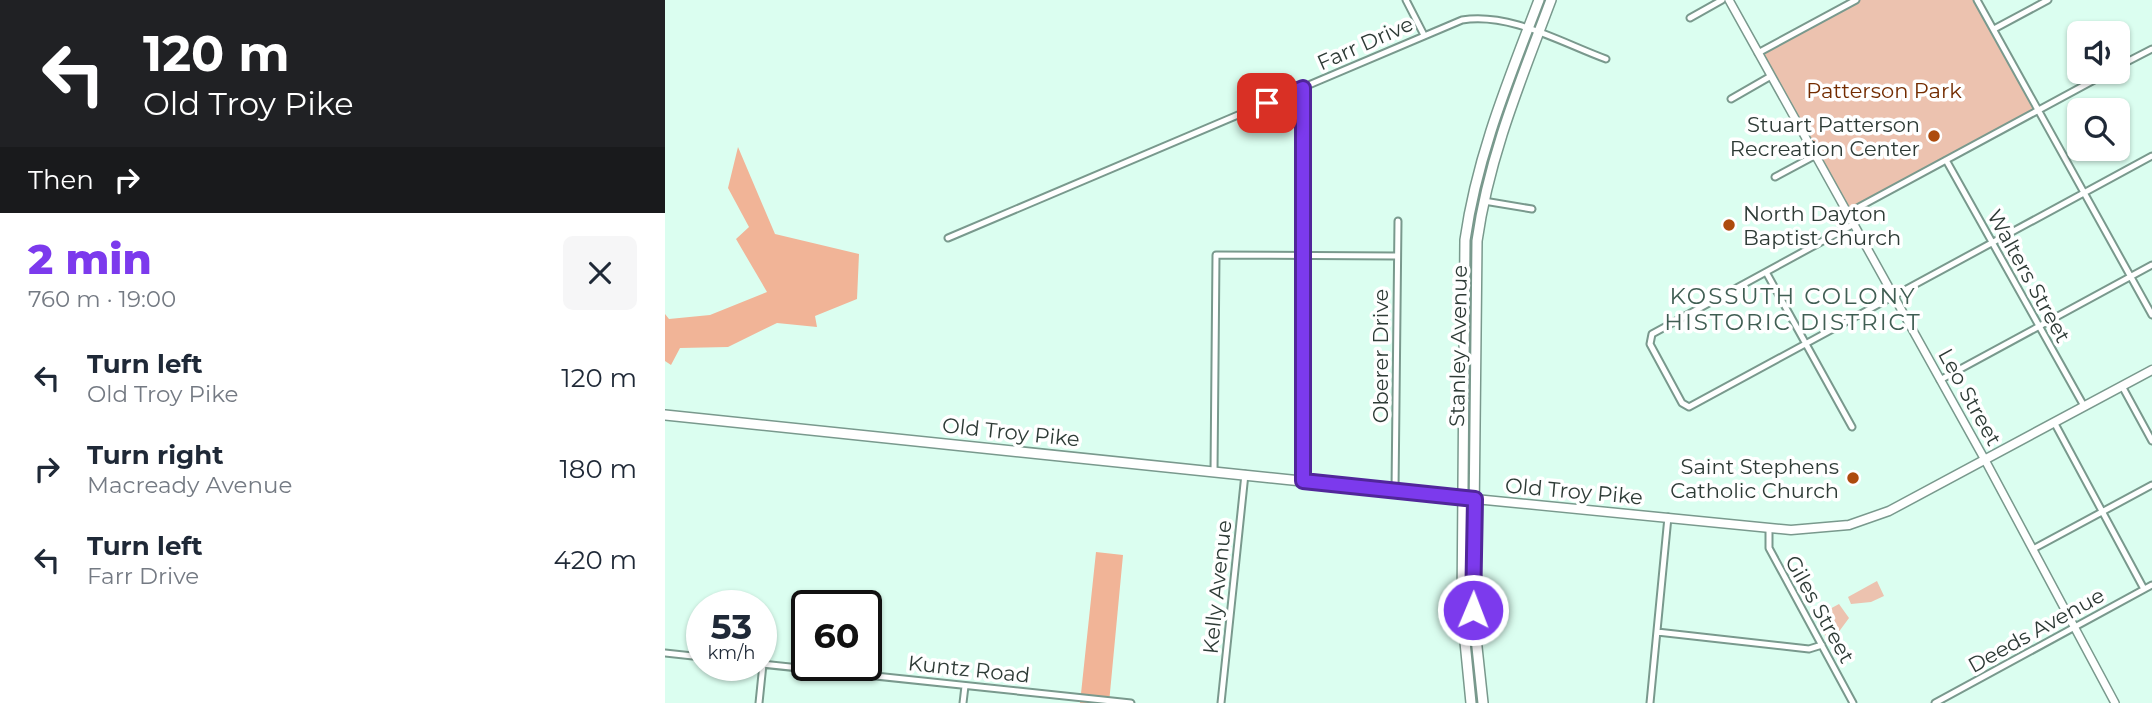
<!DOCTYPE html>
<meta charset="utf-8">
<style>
body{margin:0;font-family:Montserrat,sans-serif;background:#f6f6f7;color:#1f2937;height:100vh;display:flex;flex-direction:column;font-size:26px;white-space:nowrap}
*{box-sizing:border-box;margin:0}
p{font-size:23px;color:#747a83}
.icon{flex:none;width:38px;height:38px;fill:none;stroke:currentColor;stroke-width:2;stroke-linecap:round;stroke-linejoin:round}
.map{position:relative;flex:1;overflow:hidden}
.sheet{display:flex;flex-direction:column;background:#fff;width:665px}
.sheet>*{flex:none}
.guide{background:#202124;color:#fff;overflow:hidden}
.controls{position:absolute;left:1402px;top:21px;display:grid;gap:14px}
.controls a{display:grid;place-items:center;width:63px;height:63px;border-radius:10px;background:#fff;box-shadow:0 2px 5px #0004;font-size:35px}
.speed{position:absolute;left:21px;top:590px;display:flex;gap:14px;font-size:35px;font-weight:700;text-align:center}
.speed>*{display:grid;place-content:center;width:91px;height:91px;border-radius:50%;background:#fff;box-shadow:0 2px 5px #0004;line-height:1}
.speed small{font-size:18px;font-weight:400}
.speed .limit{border:4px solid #111;border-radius:10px;background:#fff;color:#111}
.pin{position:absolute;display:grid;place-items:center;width:60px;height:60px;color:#fff;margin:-30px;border-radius:14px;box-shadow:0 4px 10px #0006}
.me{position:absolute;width:77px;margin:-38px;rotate:1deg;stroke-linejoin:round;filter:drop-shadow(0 0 5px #0008)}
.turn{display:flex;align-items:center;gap:24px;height:147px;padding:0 28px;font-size:32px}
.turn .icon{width:91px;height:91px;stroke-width:2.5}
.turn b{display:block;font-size:49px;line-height:60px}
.then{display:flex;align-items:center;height:66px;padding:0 28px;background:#0003;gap:14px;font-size:26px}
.round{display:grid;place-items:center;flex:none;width:74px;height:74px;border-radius:10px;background:#f6f6f7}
.overview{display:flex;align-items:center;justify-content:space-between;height:119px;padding:0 28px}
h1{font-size:42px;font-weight:800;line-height:52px;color:#7c3aed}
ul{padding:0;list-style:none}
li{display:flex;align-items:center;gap:21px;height:91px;padding:0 28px}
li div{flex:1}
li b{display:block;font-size:26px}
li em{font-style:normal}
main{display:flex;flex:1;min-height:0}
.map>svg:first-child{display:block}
.green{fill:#ecc2af}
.forest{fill:#f1b497}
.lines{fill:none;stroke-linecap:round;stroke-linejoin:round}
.minor-casing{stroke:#79998d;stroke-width:9}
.tertiary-casing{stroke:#79998d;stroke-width:10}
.secondary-casing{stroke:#79998d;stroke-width:11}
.primary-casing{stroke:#79998d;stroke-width:12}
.minor{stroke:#fff;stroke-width:5}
.tertiary{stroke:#fff;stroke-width:7}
.secondary{stroke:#fff;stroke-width:8}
.primary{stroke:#fff;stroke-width:9}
.route-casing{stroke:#51269a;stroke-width:18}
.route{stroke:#7c3aed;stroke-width:12}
.poi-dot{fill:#ad4b0d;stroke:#fff;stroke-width:2.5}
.labels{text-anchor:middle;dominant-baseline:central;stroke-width:7;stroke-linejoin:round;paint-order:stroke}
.street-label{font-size:21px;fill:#2e3b36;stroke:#fff}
.park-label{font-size:21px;fill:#732c00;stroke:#fff}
.poi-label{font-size:21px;fill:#2e3b36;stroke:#fff;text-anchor:end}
.neighbourhood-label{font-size:23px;letter-spacing:2px;fill:#405e53;stroke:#fff}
</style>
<main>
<section class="sheet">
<div class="guide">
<div class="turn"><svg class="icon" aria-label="left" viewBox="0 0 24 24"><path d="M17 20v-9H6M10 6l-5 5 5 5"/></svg><div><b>120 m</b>Old Troy Pike</div></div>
<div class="then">Then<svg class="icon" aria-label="right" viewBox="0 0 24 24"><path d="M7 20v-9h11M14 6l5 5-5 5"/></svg></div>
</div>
<div class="overview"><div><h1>2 min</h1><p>760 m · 19:00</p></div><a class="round"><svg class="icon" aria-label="close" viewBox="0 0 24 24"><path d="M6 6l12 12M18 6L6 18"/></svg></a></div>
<ul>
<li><svg class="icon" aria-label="left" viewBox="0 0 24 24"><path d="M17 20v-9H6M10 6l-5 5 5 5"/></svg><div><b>Turn left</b><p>Old Troy Pike</p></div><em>120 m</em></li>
<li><svg class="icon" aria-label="right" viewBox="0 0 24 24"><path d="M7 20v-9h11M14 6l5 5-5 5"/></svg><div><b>Turn right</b><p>Macready Avenue</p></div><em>180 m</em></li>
<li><svg class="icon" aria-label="left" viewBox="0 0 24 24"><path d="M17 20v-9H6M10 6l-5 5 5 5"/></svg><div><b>Turn left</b><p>Farr Drive</p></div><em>420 m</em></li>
</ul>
</section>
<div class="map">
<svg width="1487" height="703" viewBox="0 0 1487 703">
<rect width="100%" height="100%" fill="#dbfef0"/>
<path class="green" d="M1191 0H1312L1374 110 1183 213 1093 53Z
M1212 581 1219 596 1206 602 1186 604 1183 597Z
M1174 604 1184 618 1170 637 1163 641 1150 617Z"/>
<path class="forest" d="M73 147 110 234 194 254 192 299 150 316 152 327 112 323 63 347 15 348 6 365 0 361V314L4 319 45 315 102 292 71 239 84 227 63 188Z
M431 552 458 555 444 703H415Z"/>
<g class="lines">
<g class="minor-casing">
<path id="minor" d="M741 0 759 35
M1312 0 1487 315
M1025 18 1057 0
M1329 29 1383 0
M1093 53 1191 0
M1452 67 1487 49
M638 88V481
M1066 99 1106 76
M1281 160 1419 406
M1110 177 1151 155
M819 201 867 209
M1183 213 1444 72
M1189 224 987 334 985 344 1017 403 1024 407 1487 156
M283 238 797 20C845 12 897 43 941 59
M1101 272 1187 427
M1275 380 1487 265
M1457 386 1487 441
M1389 422 1479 589
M549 471 551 255 731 256
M730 491 733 221
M1104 528V548L1188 703
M1368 549 1487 485
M992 632 1144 649 1157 645
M0 653 37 657
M96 664 466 703
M94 703 98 664
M298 703 300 686
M556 703 580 474
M985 703 1003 517
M1270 703 1487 585"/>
</g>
<g class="tertiary-casing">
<path id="tertiary" d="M1064 0 1320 460 1450 703"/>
</g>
<g class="secondary-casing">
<path id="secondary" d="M810 499 1126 530 1184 525 1224 511 1487 370"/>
</g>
<g class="primary-casing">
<path id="primary" d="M0 415 810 499
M806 703 797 611 800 240C812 155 844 79 874 0
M818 703 808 610 812 241C824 156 856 80 886 0"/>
</g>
<use href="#minor" class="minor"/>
<use href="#tertiary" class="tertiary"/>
<use href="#secondary" class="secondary"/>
<use href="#primary" class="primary"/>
</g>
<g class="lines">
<g class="route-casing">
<path id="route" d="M602 103 638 88V481L810 499 808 610"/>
</g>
<use href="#route" class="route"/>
</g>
<g class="poi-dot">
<circle cx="1269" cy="136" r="7"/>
<circle cx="1064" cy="225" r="7"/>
<circle cx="1188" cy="478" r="7"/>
</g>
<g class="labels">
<g class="street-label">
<text transform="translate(700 43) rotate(-24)">Farr Drive</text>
<text transform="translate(1364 276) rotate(61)">Walters Street</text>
<text transform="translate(793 346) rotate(-89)">Stanley Avenue</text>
<text transform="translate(715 356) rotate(-90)">Oberer Drive</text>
<text transform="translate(1305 397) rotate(61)">Leo Street</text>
<text transform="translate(346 432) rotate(6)">Old Troy Pike</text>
<text transform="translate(909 491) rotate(5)">Old Troy Pike</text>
<text transform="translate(552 587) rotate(-84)">Kelly Avenue</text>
<text transform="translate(1155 609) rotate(61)">Giles Street</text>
<text transform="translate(1371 630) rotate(-29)">Deeds Avenue</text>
<text transform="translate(304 669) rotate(6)">Kuntz Road</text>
</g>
<g class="park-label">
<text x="1219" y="90">Patterson Park</text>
</g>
<g class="poi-label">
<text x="1255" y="124">Stuart Patterson<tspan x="1255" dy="24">Recreation Center</tspan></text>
<text x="1078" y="213" text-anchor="start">North Dayton<tspan x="1078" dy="24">Baptist Church</tspan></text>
<text x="1174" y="466">Saint Stephens<tspan x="1174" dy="24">Catholic Church</tspan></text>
</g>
<g class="neighbourhood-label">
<text x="1128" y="296">KOSSUTH COLONY<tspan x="1128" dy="26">HISTORIC DISTRICT</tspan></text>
</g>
</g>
</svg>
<div class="controls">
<a><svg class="icon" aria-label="sound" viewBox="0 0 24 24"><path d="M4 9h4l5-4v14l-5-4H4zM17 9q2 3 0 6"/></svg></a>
<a><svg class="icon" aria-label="search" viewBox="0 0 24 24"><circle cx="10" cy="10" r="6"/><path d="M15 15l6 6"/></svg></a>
</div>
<div class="speed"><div>53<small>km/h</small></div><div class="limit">60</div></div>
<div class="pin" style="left:602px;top:103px;background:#d93025"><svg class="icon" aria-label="arrive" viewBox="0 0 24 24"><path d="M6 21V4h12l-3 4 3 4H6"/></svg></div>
<svg class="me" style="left:808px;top:610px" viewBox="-20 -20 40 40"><circle r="17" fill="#7c3aed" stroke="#fff" stroke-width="3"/><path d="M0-11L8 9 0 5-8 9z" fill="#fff"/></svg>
</div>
</main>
